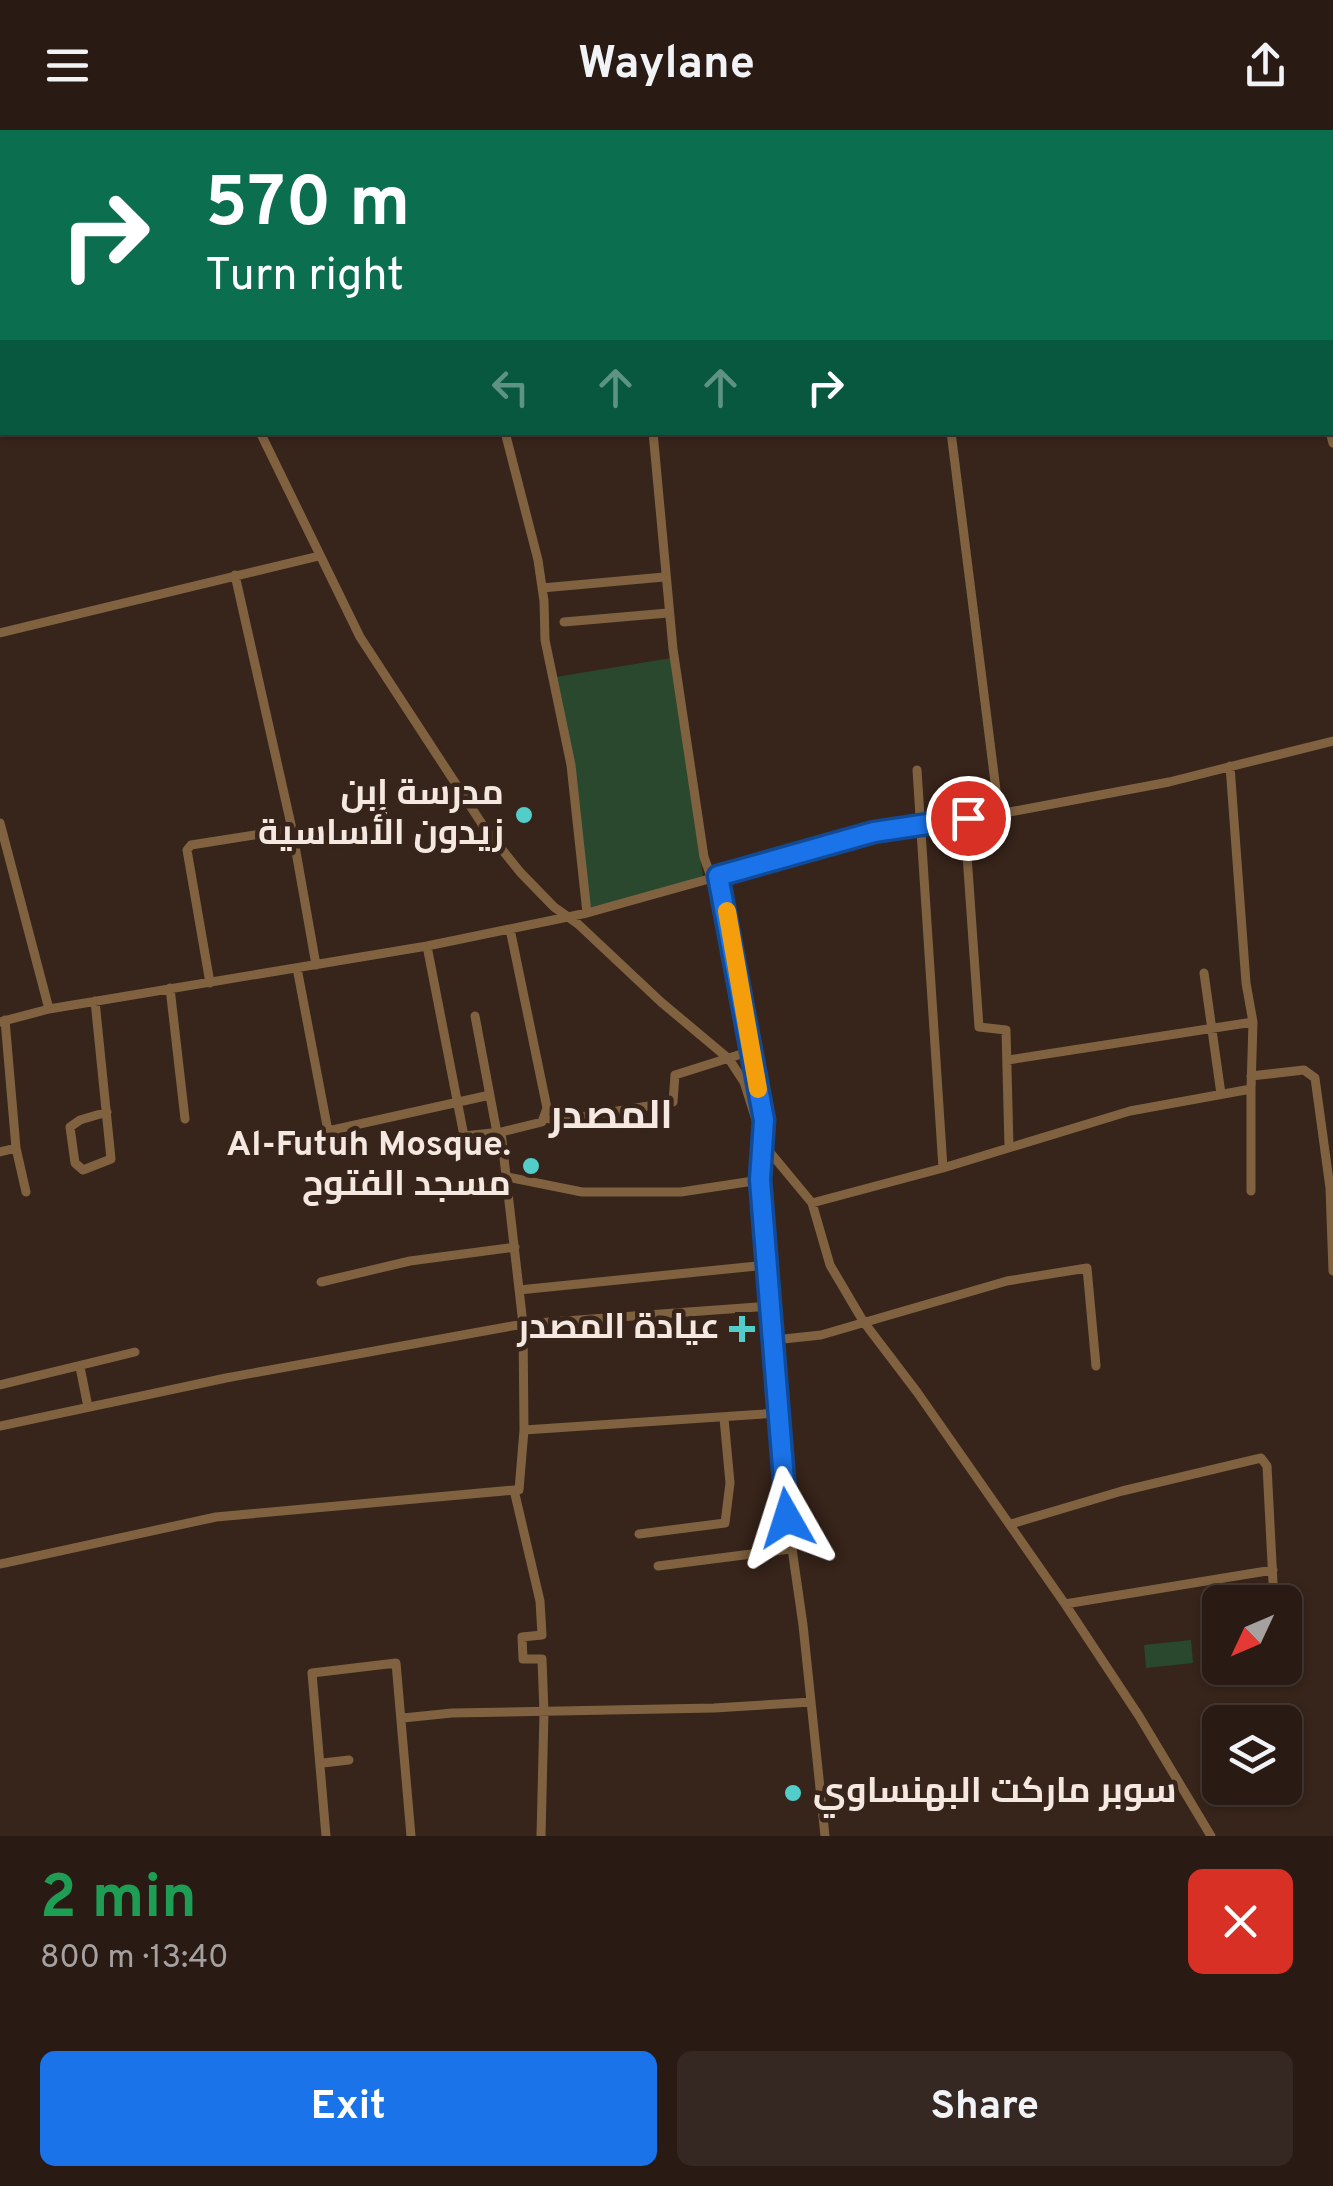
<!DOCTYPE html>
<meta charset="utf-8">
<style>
body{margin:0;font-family:Overpass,Cairo,sans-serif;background:#352822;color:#f1f3f6;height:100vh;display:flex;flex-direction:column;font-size:38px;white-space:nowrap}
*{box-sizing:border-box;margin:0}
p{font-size:32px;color:#a5a1a0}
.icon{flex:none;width:55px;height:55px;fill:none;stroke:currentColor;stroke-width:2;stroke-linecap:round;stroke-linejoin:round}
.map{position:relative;height:1706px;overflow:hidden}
.sheet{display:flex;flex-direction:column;background:#291b14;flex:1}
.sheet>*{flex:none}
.guide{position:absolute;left:0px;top:0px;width:1335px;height:305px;box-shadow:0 2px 8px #0004,0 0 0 2px #453934;background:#0b6e4f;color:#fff;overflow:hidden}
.needle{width:65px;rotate:226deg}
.tools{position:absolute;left:1202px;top:1455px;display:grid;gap:20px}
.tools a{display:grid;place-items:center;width:100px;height:100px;border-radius:15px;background:#291b14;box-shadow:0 2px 8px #0004,0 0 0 2px #453934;font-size:50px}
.pin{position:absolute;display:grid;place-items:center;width:85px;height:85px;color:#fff;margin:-42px;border:5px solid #fff;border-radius:50%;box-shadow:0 2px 10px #0007}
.me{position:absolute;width:110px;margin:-55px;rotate:354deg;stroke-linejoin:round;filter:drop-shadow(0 0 8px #0008)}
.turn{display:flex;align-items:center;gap:35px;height:210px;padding:0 40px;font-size:45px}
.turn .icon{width:130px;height:130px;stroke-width:2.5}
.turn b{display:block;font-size:70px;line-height:85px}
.lanes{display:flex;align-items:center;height:95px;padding:0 40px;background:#0003;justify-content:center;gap:50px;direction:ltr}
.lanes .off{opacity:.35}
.round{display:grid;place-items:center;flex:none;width:105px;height:105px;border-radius:15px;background:#352822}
.summary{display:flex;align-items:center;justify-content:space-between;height:170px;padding:0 40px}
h1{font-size:60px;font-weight:700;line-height:75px;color:#1e9e55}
.button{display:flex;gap:20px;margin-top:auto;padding:20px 40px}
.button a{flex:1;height:115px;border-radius:15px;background:#1a73e8;color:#fff;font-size:40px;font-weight:700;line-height:115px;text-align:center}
.button a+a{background:#352822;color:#f1f3f6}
header{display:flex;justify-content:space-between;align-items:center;height:130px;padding:0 40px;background:#291b14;font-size:45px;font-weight:700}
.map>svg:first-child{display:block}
.green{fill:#29482e}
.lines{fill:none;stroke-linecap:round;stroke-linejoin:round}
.minor{stroke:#806240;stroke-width:9}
.route-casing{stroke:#114b97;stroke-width:25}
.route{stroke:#1a73e8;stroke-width:18}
.slow{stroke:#f59e0b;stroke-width:18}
.poi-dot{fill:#53cdc9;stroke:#37241a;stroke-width:4}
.labels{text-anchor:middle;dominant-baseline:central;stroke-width:9;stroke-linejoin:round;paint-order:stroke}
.poi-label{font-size:35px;font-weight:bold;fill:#f5e8e1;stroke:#37241a;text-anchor:end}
.quarter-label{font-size:40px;font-weight:bold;fill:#f5e8e1;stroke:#37241a}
</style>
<header><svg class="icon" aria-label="menu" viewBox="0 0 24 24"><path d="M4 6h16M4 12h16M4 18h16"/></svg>Waylane<svg class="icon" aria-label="share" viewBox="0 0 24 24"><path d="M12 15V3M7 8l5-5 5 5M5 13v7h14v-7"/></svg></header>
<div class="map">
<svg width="1333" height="1706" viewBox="0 0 1333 1706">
<rect width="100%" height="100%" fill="#37241a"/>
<path class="green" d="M671 528 703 746 697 750 588 778 556 547Z
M1191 1510 1193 1533 1146 1538 1144 1515Z"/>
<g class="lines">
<path class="minor" d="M75 0 77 2
M456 0V2
M632 0 633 2
M916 0V2
M1267 0 1268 2
M260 302 360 507 484 697 520 742 554 777 578 794 661 872 729 929 744 952 764 1015 812 1073 830 1135 863 1191 917 1262 1065 1474 1139 1586 1211 1706
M505 302 538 430 544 471 545 510 571 635 587 783
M653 302 673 519 704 727 711 747
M951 302 999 684
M1330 302 1333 313
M235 445 292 699 316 835
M542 458 664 447
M564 492 668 483
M0 503 319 426
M917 640 943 1038
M968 688 967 725 979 897 1006 900 1009 1017
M0 693 49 879
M718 746 764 990 760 1050 783 1356 803 1495 825 1706
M427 816 464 1006 501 1002 542 992 547 978 510 799
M297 838 328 1001 490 965
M1204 843 1221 964
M210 853 187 720 191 715 292 699
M170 858 185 989
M95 871 111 1029 83 1040 75 1033 70 997 80 990 107 982
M475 886 497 1003
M5 890 16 1018 26 1062
M0 892 49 879 427 816 587 783 874 703 999 684 1169 652 1333 611
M1008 930 1253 892
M1251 946 1304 940 1315 948 1330 1058 1333 1141
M544 987 556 991 673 972 675 945 751 921
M501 1002 523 1194 524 1300 519 1360H514
M0 1022 16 1018
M507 1047 582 1062H681L760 1050
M1251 1061V959
M812 1073 943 1038 1130 981 1251 959 1253 892 1246 853 1230 636
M321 1152 410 1131 515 1117
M519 1160 767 1135
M774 1210 821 1205 1007 1151 1087 1138 1096 1236
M80 1237 88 1277
M0 1255 135 1222
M0 1296 226 1248 523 1194 771 1176
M524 1300 778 1283
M514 1360 540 1471 542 1505 522 1507 523 1529H542L544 1583 541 1706
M1011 1394 1122 1361 1261 1328 1267 1336 1274 1472
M639 1404 725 1393 730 1353 724 1288
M0 1434 216 1387 514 1360
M658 1436 790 1419
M1065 1474 1273 1440
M403 1588 452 1583 714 1578 811 1572
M323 1633 349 1630
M326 1706 312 1543 396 1533 411 1706"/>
</g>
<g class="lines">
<g class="route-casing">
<path id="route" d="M787 1388 760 1050 764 990 718 746 874 702 968 688"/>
</g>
<use href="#route" class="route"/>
<path class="slow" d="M727 781 758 959"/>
</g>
<g class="poi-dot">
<circle cx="524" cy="685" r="10"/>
<circle cx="531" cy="1036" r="10"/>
<path d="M737 1184h10v10h10v10h-10v10h-10v-10h-10v-10h10z"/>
<circle cx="793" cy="1663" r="10"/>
</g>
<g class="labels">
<g class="poi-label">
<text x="504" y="665">مدرسة إبن<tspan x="504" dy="40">زيدون الأساسية</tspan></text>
<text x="511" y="1016">Al-Futuh Mosque.<tspan x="511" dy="40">مسجد الفتوح</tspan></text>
<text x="720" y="1199">عيادة المصدر</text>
<text x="813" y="1663" text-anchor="start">سوبر ماركت البهنساوي</text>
</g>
<g class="quarter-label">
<text x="611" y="988">المصدر</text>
</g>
</g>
</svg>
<div class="tools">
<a><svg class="needle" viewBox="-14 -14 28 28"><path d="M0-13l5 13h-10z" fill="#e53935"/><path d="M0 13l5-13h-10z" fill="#a5a1a0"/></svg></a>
<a><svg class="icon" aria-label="layers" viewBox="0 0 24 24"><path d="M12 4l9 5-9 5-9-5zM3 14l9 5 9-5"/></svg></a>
</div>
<div class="pin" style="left:968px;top:688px;background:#d93025"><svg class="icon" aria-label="arrive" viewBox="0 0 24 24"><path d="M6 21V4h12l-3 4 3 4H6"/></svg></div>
<svg class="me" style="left:787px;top:1388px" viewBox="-20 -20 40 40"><path d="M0-17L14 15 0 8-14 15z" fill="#1a73e8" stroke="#fff" stroke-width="4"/></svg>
<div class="guide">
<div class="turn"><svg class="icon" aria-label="right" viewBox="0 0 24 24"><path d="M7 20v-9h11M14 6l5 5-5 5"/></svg><div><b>570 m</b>Turn right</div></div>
<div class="lanes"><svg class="icon off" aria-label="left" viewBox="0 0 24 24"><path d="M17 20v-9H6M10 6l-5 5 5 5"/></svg><svg class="icon off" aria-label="ahead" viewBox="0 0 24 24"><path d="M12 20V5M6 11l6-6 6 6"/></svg><svg class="icon off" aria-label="ahead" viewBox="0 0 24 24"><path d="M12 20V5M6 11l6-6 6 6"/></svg><svg class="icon" aria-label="right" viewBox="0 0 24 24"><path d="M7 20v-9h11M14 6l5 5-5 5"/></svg></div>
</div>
</div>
<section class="sheet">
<div class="summary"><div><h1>2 min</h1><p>800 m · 13:40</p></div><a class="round" style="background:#d93025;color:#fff"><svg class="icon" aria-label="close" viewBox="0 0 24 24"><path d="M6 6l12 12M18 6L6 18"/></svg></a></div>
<div class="button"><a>Exit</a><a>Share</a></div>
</section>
